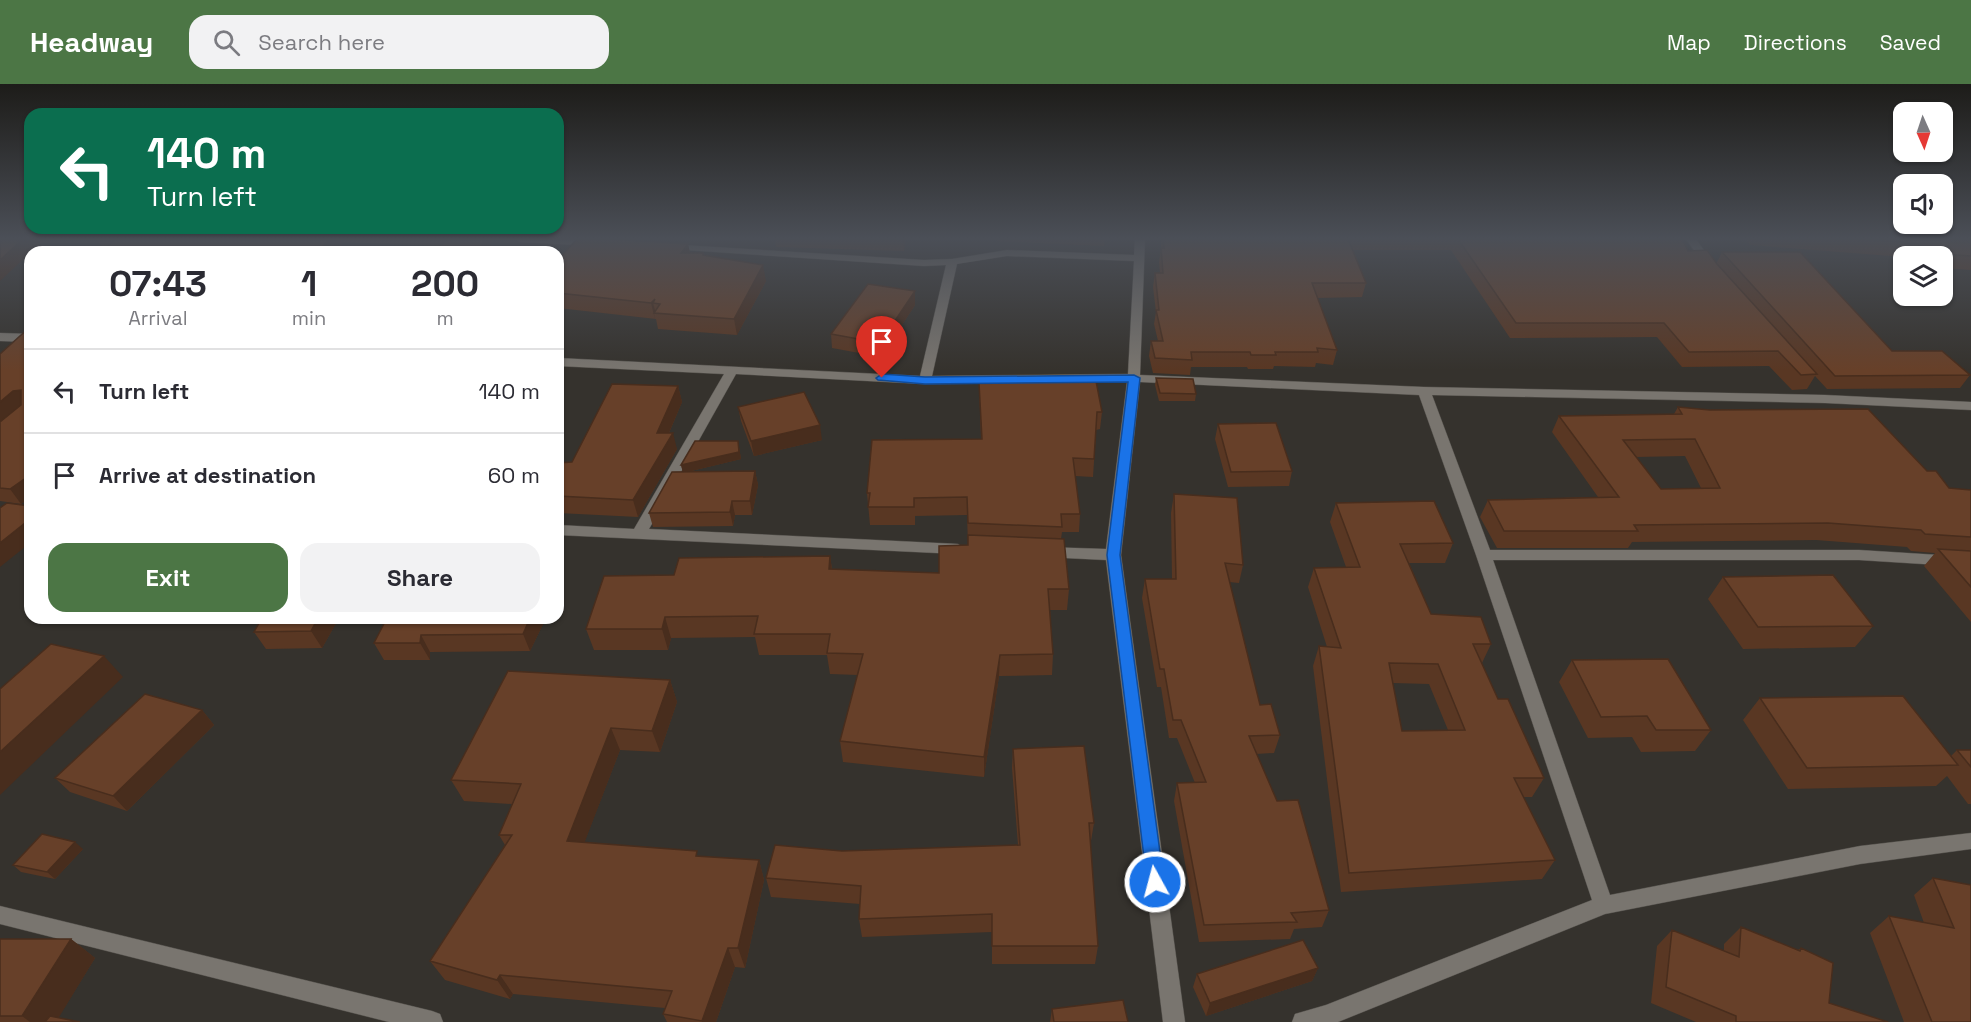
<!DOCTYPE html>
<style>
body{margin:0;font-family:"Space Grotesk",sans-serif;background:#f2f2f3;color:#2b2b33;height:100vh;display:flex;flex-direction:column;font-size:22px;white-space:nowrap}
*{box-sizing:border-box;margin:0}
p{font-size:20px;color:#7c7c81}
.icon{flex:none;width:33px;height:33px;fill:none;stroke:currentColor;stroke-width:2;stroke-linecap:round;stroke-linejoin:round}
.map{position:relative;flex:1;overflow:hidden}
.drawer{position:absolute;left:24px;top:162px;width:540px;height:378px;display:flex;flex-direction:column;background:#fff;border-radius:18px;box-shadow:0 2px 4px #0004}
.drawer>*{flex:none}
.guide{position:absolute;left:24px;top:24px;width:540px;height:126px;border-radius:18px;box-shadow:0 2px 4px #0004;background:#0b6e4f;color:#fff;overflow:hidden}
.needle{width:39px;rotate:177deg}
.controls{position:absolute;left:1893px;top:18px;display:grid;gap:12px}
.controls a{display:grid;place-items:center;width:60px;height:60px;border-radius:12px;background:#fff;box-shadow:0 2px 4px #0004;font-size:30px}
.pin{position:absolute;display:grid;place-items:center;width:51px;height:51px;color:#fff;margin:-62px -26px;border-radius:50% 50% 50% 0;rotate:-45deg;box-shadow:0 0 6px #0007}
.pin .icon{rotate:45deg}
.me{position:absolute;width:66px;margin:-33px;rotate:353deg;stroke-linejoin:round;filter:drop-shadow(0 0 4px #0008)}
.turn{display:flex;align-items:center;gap:21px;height:126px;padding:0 24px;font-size:27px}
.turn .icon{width:78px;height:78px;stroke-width:2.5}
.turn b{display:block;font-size:42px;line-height:51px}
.eta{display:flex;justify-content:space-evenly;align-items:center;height:102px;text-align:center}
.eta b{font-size:36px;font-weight:800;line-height:42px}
.primary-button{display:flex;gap:12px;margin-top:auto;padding:12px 24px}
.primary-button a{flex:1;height:69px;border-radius:18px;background:#4c7645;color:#fff;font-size:24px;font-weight:800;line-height:69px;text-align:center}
.primary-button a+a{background:#f2f2f3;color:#2b2b33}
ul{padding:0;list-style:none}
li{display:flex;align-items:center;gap:18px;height:84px;padding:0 24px;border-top:2px solid #e1e1e2}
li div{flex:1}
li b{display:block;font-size:22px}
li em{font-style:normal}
header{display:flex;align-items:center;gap:36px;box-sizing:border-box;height:84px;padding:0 30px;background:#4c7645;color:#fff}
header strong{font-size:28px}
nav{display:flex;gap:33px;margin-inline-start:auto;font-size:21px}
.search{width:420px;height:54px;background:#f2f2f3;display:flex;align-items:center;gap:15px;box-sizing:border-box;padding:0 21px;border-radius:18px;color:#7c7c81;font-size:22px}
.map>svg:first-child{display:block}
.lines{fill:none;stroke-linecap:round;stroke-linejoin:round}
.minor-casing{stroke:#524f4a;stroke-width:1}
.minor{fill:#79756f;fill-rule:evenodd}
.wall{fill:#593723;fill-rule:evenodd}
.shaded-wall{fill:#482d1d}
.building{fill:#674029;stroke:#482d1d;stroke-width:1.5;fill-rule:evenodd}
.route{fill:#1a73e8;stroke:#114b97;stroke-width:1.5}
</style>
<header>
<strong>Headway</strong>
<div class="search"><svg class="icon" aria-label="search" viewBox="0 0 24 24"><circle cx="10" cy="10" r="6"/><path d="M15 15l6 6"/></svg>Search here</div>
<nav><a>Map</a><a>Directions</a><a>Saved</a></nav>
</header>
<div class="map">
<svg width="1971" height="938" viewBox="0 0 1971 938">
<rect width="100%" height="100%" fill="#35322d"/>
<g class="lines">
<g class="minor-casing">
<path id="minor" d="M515 155C531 155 590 151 600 159L595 162 520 158Z
M1135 155H1145L1140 291 1424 303 1825 311 1971 318V326L1825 319 1432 311 1490 466H1859L1971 473V483L1859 476H1493L1610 811 1860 762 1971 749V765L1860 780 1605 830 1338 938H1292L1295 930 1326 921 1592 816 1476 471 1419 311 1140 298 1121 471 1185 938H1163L1106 476 1044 473 1037 468 1044 463 1106 465 1127 298 925 300 736 290 649 445 958 460 965 465 958 470 558 451V441L634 445 724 290 558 282V274L920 292 946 181 924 182 670 165 666 164V160L924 176 952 175 1007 166 1134 171ZM1007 172 1134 177 1128 290 932 292 957 180Z
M1686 155H1696L1715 182 1714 184H1706Z
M0 249 30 250V258L0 257Z
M0 822 432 927 440 930 443 938H389L0 840Z"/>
</g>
<use href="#minor" class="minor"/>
</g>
<path class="wall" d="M102 155H493L440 162 343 158 335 168H101L104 166 98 157Z
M775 155H906L904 167 776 163Z
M997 155H1105L1104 162 997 157Z
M1161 155H1682L1688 167 1716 180 1722 168 1892 267 1970 291 1960 304 1827 305 1815 292 1807 305 1792 306 1769 282 1682 283 1657 253 1510 254 1451 166H1353L1366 199 1362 213 1317 214 1337 266 1333 281 1316 279 1315 283 1274 282 1273 285H1248L1247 283H1191L1190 291 1153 289 1149 272 1151 257H1158L1154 240 1156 228 1153 203 1155 189H1160L1159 178 1161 164Z
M1746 155H1971V186L1942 184V172L1904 173 1750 161Z
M688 160 690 169 703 172 766 197 737 251 658 245 656 235 558 224V176Z
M915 207V221L881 273 832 264 831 250Z
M30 243V414L21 420 0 417V270Z
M1156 294 1196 310 1195 317H1159L1155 301Z
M979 299 1102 328 1100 345 1096 346 1093 393 1075 392 1080 430 1079 448H1062L1061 455 1069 505 1067 526H1050L1053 570 1052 591 999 592 984 693 843 678 840 657 858 591 830 590 827 571H759L755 553 671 554 668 566H594L586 545 674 491 830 472 832 485 939 489 968 461 967 431 915 432V441H870L867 409 981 355Z
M678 302 682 318 669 349 677 365 638 433 558 429V379L572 378Z
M738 323 822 356 754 372 741 337Z
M1678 323 1927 387 1949 404 1971 406V538L1924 482 1935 469 1911 467 1907 463 1816 456 1632 458 1628 464H1497L1480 433 1488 416 1598 413 1552 348 1559 332 1674 330ZM1685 372 1701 404 1661 405 1636 373Z
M1218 340 1292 387 1289 402 1228 403 1215 355Z
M738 357 741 375 687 388 755 387 758 401 752 431H735L733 442 653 443 649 429 683 388 681 381Z
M1174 410 1243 481 1239 499 1229 498 1260 621 1280 651 1274 669 1256 670 1277 717 1329 826 1322 843 1294 845 1290 855 1199 858 1174 717 1177 699H1195L1177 654H1169L1161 603H1157L1142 514 1145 495H1172L1171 429Z
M1336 419 1453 459 1445 479H1409L1431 530 1491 560 1482 579 1498 615 1544 694 1532 713H1523L1555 776 1542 795 1341 808 1313 582 1319 562 1327 563 1308 503 1314 484 1346 483 1330 438ZM1393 599 1429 600 1448 646 1402 647Z
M1723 493 1873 542 1855 563 1743 565 1708 515Z
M339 534 322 564 266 565 254 548Z
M387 534H546L530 567 430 568V576H384L374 559Z
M1572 576 1711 646 1695 667 1641 668 1632 653 1588 654 1559 598Z
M670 596 677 618 660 668 620 666 584 759 699 772 759 776 764 796 745 884 735 883 716 938H667L663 930 665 924 513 910 510 915 445 896 430 877 505 761 499 751 512 720 464 717 451 696Z
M1760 614 1951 672 1957 666H1971V720H1968L1947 692 1936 702 1788 705 1743 636Z
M202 626 214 641 127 727 70 708 55 694Z
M1013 665 1094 739 1091 757H1090L1098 862 1095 880H992V848L862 853 859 835 860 820 771 813 766 794 842 767 1018 761 1012 684Z
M83 765 55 795 21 788 13 781Z
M1933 794 1971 801V938H1904L1870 849 1889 832 1924 839 1914 811Z
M1741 843 1798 866 1801 864 1829 919 1888 938H1696L1651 919 1657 862 1672 846 1724 867V860Z
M0 855H71L95 874 58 934 80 938H0Z
M1318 884 1312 897 1206 932 1193 903 1197 890Z
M1052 925 1128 938H1050Z"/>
<path class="shaded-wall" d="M23 155H46L32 168H30V169L0 197V176Z
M242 155H263L249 166 242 156Z
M329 155H342L343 158 335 168H318Z
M484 155H493L488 168H478Z
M903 155H906L904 167Z
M688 160 691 175 681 169Z
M763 181 766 197 737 251 734 235Z
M915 207V221L881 273 880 259Z
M655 215 653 219 656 230 654 229 655 235 651 219Z
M678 302 682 318 662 365 657 349Z
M21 306 30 318 0 341V318L13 307Z
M820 341 822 356 754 372 751 357Z
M673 349 677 365 638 433 633 416Z
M738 357 741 375 683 389 681 381Z
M755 387 758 401 752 431 750 417Z
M30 391V414L21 420 10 405Z
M732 417 735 431 733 442 730 428Z
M30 435V459L0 483V459Z
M830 472 833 493 829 485Z
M665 533 671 554 668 566 662 545Z
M318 534H339L322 564 311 547Z
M530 534H546L530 567 523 550Z
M421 551 430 568V576L420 559Z
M1000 571 999 592 984 693V673Z
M104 572 123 593 0 711V668Z
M670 596 677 618 660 668 652 647Z
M202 626 214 641 127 727 113 712Z
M611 644 620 666 577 778 567 757Z
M75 758 83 765 55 795 47 788Z
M759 776 764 796 745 884 738 864Z
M71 855 95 874 56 938H30L22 932Z
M728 864 735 883 716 938H702V937Z
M1318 884 1312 897 1206 932 1210 919Z
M500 891 513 910 510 915 497 896Z"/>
<path class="building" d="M0 155H23L0 176Z
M102 155H242V156L257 157 259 155H329L318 168H101L114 157H98Z
M448 155H484L478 168H433Z
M577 155H609L688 160 681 169H703V171L763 181 734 235 654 229 660 220 653 219 655 215 651 219 558 209V176Z
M1163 155H1348L1366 199H1312L1337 266 1317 264 1318 268H1275L1276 271H1251L1250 268H1191L1192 276 1155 274 1151 257H1163L1156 226H1159L1155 189H1163L1161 164H1164Z
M1458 155H1682L1688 167 1707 166 1717 180 1817 290 1801 291 1778 267 1689 268 1664 239H1516Z
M1853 155H1971V172L1926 169 1917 159Z
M1722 168H1800L1892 267H1942L1970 291 1835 292Z
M868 200 915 207 880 259 831 250Z
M30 243V391L10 405 0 404V338L21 321V306L13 307 0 318V270Z
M1156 294 1193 295 1196 310 1160 309Z
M1096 297 1102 328H1097L1094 375 1073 374 1080 430H1061L1062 443 968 439 967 413 914 414V423H868L870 409H867L872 356 982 355 979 299Z
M612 300 678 302 657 349H673L633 416 558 412V379L572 378Z
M804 308 820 341 751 357 738 323Z
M1678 323 1710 326 1868 325 1927 387H1936L1949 404 1971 406V453L1925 450 1921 446 1828 439 1634 441 1638 447H1504L1488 416 1619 413 1559 332 1682 330ZM1695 355 1720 404 1661 405 1623 356Z
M1276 339 1292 387 1231 388 1218 340Z
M695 357H738L739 368 681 381Z
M755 387 750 417H732L730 428 649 429 672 388Z
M1174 410 1237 414 1243 481 1225 479 1260 621 1271 620 1280 651 1249 652 1277 717 1298 716 1329 826 1291 829 1297 838 1204 841 1177 699 1206 698 1181 636H1173L1164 585H1160L1145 495H1176Z
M1434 417 1453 459 1400 460 1431 530 1481 533 1491 560H1473L1498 615H1508L1544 694H1514L1555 776 1349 789 1319 562 1341 564 1314 484 1360 483 1336 419ZM1389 579 1438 580 1465 646 1402 647Z
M7 419 30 422V435L0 459V424Z
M968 451 1064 455 1069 505H1048L1053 570 1000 571 984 673 840 657 863 570 827 569 830 550H754L758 532 665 533 662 545H586L604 492 674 491 679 474 830 472 829 485 939 489V462L968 461Z
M1938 465 1971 467V503Z
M1833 491 1873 542 1758 543 1723 493Z
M262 534H318L311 547 254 548Z
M387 534H530L523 550 421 551 420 559H374Z
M51 560 104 572 0 668V605Z
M1668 575 1711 646H1656L1647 632 1601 633 1572 576Z
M508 587 670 596 652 647 611 644 567 757 697 767 696 772 759 776 738 864H728L702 937 663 930 672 907 500 891 497 896 430 877 512 751H499L521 700 451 696Z
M145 610 202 626 113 712 55 694Z
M1903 612 1958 681 1807 684 1760 614Z
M1084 662 1094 739H1089L1098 862H992V830L859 835 861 802 766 794 775 761 842 767 1020 761 1013 665Z
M1957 666H1971V683Z
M42 750 75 758 47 788 13 781Z
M1933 794 1971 801V938H1932L1889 832 1954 844Z
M1741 843 1800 867 1801 864 1833 879 1829 919 1888 938H1736V932L1666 903 1672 846 1739 873Z
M0 855H71L22 932H0Z
M1303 856 1318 884 1210 919 1197 890Z
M1123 916 1128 938H1054L1052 925Z
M50 932 80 938H45Z"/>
<linearGradient id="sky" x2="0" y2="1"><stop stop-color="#1d1c19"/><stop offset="0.54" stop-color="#4b4f57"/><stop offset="1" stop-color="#4b4f57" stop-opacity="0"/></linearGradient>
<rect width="1971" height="286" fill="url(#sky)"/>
<path class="route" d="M882 290 925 293 1134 291 1140 294 1120 471 1164 798 1162 804 1155 806 1149 804 1147 798 1107 471 1128 298 925 300 878 296 876 294Z"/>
</svg>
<div class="controls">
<a><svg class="needle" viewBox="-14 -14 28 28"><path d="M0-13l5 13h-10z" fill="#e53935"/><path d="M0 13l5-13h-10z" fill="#7c7c81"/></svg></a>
<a><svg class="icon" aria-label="sound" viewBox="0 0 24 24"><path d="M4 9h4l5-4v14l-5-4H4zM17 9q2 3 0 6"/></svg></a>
<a><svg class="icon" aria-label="layers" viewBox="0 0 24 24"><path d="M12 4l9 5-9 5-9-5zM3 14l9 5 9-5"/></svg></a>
</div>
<div class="pin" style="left:882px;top:294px;background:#d93025"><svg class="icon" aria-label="arrive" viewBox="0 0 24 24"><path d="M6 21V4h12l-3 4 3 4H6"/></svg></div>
<svg class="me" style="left:1155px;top:798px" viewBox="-20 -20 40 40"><circle r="17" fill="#1a73e8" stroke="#fff" stroke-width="3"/><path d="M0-11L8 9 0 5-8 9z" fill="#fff"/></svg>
<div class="guide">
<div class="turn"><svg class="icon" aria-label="left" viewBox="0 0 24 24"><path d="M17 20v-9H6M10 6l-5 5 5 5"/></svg><div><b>140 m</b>Turn left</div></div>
</div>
<section class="drawer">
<div class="eta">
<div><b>07:43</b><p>Arrival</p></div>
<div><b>1</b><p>min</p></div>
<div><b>200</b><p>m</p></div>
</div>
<ul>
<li><svg class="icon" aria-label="left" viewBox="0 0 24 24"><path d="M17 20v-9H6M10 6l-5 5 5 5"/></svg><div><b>Turn left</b></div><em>140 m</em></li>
<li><svg class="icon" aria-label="arrive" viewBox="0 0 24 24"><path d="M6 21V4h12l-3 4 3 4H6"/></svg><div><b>Arrive at destination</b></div><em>60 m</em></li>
</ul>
<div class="primary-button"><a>Exit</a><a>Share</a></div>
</section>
</div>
